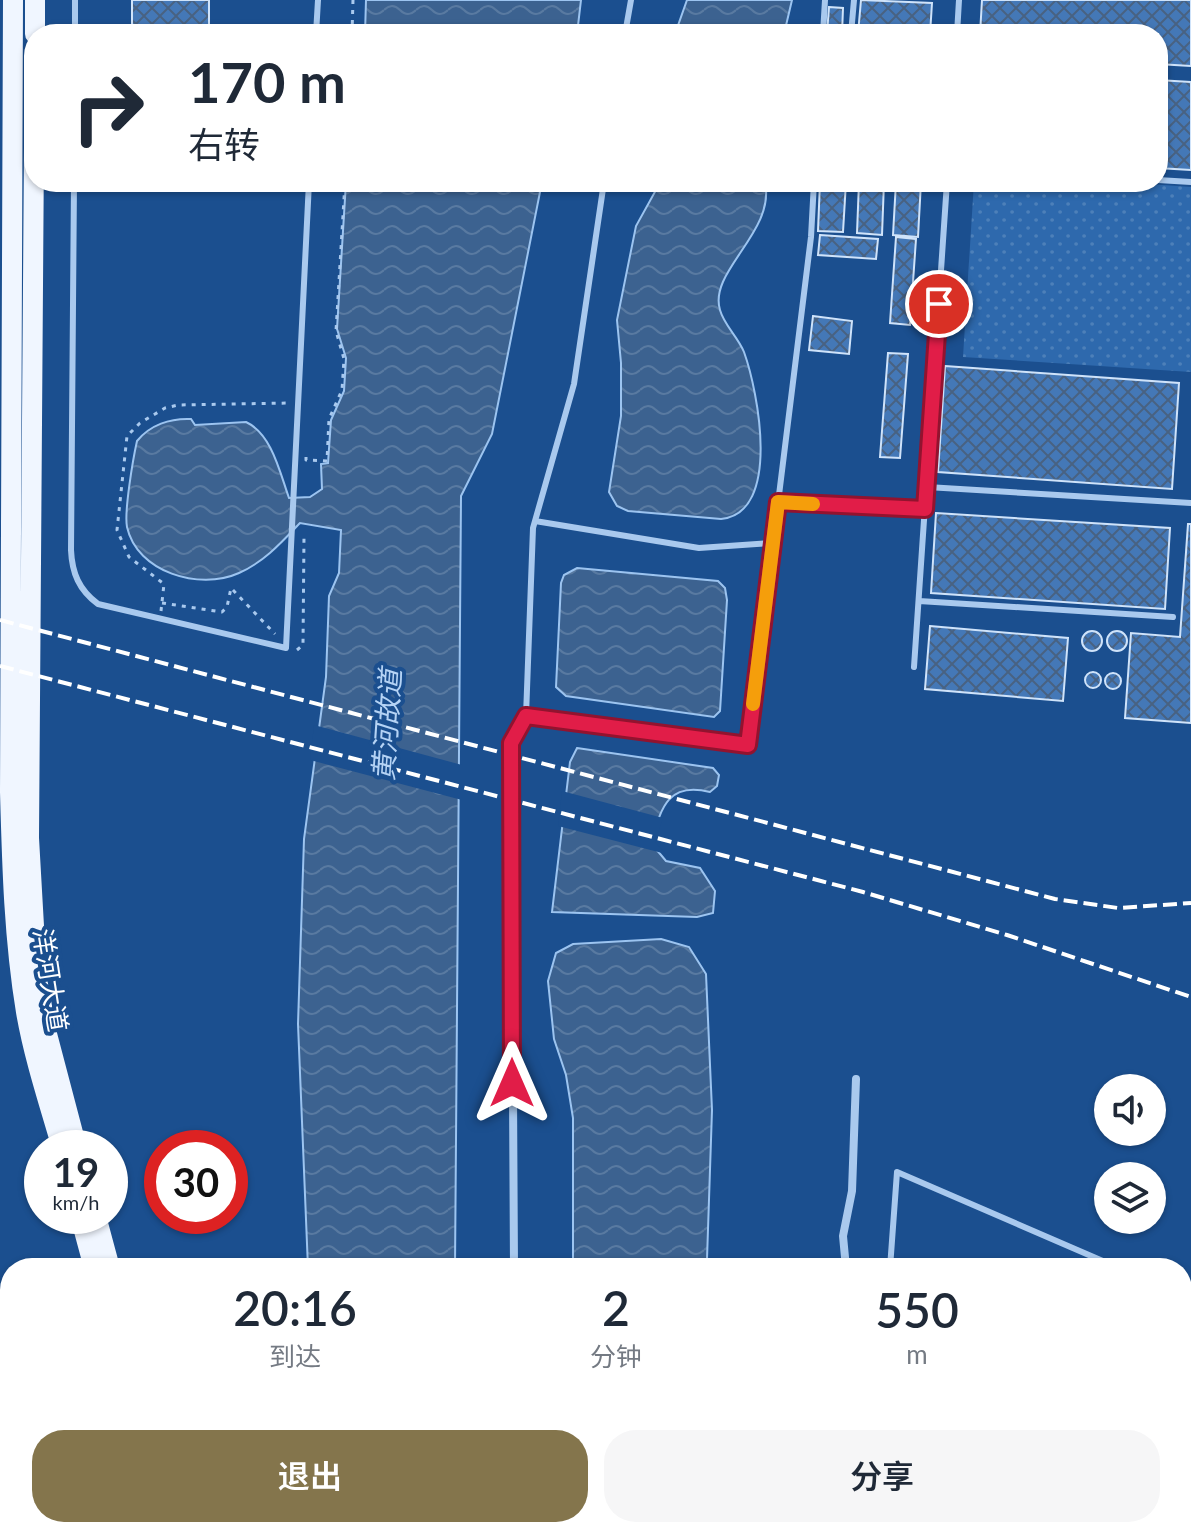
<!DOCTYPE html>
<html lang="zh">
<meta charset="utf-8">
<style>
body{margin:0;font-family:Lato,"Noto Sans SC",sans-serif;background:#f6f6f7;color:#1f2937;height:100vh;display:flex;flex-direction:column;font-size:30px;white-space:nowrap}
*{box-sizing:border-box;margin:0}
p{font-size:26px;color:#747a83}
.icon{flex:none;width:44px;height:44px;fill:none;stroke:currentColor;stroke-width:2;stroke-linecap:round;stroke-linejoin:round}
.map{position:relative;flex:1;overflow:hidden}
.details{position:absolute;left:0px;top:1258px;width:1192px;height:280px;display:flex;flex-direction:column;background:#fff;border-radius:32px 32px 0 0;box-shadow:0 2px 6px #0004}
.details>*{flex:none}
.banner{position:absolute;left:24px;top:24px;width:1144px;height:168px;border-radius:32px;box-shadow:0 2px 6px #0004;background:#fff;color:#1f2937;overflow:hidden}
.fabs{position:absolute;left:1094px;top:1074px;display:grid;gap:16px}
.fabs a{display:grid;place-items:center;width:72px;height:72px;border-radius:50%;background:#fff;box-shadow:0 2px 6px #0004;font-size:40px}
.speed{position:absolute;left:24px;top:1130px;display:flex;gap:16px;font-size:40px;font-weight:700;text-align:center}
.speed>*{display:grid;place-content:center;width:104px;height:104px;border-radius:50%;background:#fff;box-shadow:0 2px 6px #0004;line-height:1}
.speed small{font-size:20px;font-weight:400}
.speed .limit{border:12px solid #d22;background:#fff;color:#111}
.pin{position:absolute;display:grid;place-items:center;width:68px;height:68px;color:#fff;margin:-34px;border:4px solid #fff;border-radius:50%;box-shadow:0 2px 8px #0007}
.me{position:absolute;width:88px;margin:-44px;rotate:0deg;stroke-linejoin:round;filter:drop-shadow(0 0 6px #0008)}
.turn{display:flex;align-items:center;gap:28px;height:168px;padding:0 32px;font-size:36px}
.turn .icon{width:104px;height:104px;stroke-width:2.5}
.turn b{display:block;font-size:56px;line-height:68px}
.eta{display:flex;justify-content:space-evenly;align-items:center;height:136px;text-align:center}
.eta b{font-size:48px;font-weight:600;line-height:56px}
.primary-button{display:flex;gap:16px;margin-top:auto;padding:16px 32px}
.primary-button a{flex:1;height:92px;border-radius:32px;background:#84754c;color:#fff;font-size:32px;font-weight:600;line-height:92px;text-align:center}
.primary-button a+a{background:#f6f6f7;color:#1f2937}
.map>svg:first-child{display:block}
.grass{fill:url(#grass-dots)}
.water{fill:url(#water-waves);stroke:#9cc4f0;stroke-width:2}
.pier{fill:#1b4f8f}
.building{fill:url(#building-cross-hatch);stroke:#cfe3fa;stroke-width:2}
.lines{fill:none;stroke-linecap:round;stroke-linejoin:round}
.path{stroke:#a9c9ee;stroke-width:3;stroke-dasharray:4 6;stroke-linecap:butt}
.lane{stroke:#a9c9ee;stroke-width:6}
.street{stroke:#a9c9ee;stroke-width:8}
.primary{stroke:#f0f6ff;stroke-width:20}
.rail{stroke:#fff;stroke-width:4;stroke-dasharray:14 6;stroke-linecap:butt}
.route-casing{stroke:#92132f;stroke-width:20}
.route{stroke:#e11d48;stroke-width:14}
.slow{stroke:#f59e0b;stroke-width:14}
.labels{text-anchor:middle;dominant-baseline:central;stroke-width:8;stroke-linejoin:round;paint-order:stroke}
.street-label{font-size:26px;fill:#fff;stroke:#1b4f8f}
.water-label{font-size:28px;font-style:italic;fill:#b5d3f5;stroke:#1b4f8f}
</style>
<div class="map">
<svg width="1191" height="1538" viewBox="0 0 1191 1538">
<defs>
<pattern id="grass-dots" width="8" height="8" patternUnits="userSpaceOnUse" patternTransform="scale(2)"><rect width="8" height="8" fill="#2e69ad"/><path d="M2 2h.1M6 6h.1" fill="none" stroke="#4d80b9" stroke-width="1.8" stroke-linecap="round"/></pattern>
<pattern id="water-waves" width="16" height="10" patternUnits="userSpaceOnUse" patternTransform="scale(2)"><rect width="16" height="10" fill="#3c6290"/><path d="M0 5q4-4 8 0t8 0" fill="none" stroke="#597aa1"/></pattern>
<pattern id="building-cross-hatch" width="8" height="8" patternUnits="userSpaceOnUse" patternTransform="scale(2)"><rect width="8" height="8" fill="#4478b7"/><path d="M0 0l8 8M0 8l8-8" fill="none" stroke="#486282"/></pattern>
</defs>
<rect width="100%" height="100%" fill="#1b4f8f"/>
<path class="grass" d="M974 182H1121L1191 187V372L963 357Z"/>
<path class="water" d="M366 0H581L577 34H365Z
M687 0H792L784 34H675Z
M346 182H542L492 434 461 496 455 1268H308L298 1024 304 839 326 677 329 596 339 573 341 530 300 523C281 543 264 562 239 573 199 591 137 572 127 527 124 512 133 459 137 441 150 425 170 418 191 419L195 425 246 422C272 434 280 473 289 498L310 497 322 489 321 464 328 463 331 420 344 391 346 358 337 329Z
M653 182H765C776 232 708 271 720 310 724 325 738 337 744 352 758 391 782 513 721 519L628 511 617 506 609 492 621 416V363L617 320 636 226 656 190Z
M577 568 718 581 725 588 727 600 720 711 714 717 566 696 556 687 561 583 564 575Z
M577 748 713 768 719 775 717 786 710 792C667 781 661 809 651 843L666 861 700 868 715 891 713 913 697 917 552 912 570 762Z
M661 939 689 947 706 974 712 1110 707 1259 700 1268H573V1118L566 1075 554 1039 548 981 556 953 573 944Z
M325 1528H474L473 1538H327Z
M564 1528H695L694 1538H565Z"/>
<path class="pier" d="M314 725 462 765V800L310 760Z
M562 791 663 818 655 842 666 854 558 826Z"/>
<path class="building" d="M132 0H209V30H132Z
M861 0 932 3 930 34H858Z
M982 0H1191V66L1158 64V34H980Z
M829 7 843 8 842 34H827Z
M1158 80 1191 82V170L1158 168Z
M820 182H846L843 232 818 231Z
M859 182H884L882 235 857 233Z
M896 182H921L918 237 893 235Z
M820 235 878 239 876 259 818 255Z
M896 237 916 239 910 325 890 323Z
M813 316 852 321 849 354 809 350Z
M888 353 908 354 900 458 880 457Z
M945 366 1179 383 1172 489 938 472Z
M936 513 1170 528 1165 609 931 593Z
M1188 524H1191V723L1125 718 1131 633 1180 637Z
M930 626 1068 638 1063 701 925 689Z
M1107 641a10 10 0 1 1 20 0a10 10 0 1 1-20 0Z
M1082 641a10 10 0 1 1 20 0a10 10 0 1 1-20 0Z
M1085 680a8 8 0 1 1 16 0a8 8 0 1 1-16 0Z
M1105 681a8 8 0 1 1 16 0a8 8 0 1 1-16 0Z
M0 1331 10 1332V1397H0Z
M1182 1348H1188L1182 1418Z
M911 1528H1173L1172 1538H910Z"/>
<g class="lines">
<path class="path" d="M352 34 353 0
M306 457V460L327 461 329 419 342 390 344 359 336 331 345 182
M162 603 222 612 227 607 231 588 275 634
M161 611 164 584 129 557 117 530 127 436 140 423 165 408 178 405 290 403
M297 650 303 645 304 536"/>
<path class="lane" d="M75 34V0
M316 34 318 0
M625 34 631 0
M823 34 825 0
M851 34 854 0
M957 34 959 0
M1158 180 1191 182
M74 182 71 550C72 573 79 590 98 604L286 648 309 182
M604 182 574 384 533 528 526 716 748 745 811 237 814 182
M927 487 1191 503
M778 502 925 509
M535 521 699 548 773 543
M919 601 1173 617
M914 667 947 182
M890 1268 897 1172 1119 1268
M1182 1295 1191 1299
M0 1424 10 1425
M84 1528 86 1538
M871 1538V1528"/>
<path class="street" d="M514 1268 511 743 526 716
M846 1268 843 1236 852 1191 856 1079
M515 1528V1538
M832 1528 833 1538"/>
<path class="primary" d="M13 0 10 792C12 866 14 939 26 1012 34 1058 49 1103 62 1148
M35 34V0
M34 147 29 838 37 979 47 1034 77 1148
M80 1216 94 1268
M96 1216 110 1268
M157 1528 159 1538
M177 1528 178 1538"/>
<path class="rail" d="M0 620 1055 899 1118 908 1191 903
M0 666 863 892 1007 935 1191 997"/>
</g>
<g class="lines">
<g class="route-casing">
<path id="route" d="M512 1083 511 743 526 716 748 745 778 502 925 509 939 304"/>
</g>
<use href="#route" class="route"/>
<path class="slow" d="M753 704 778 502 813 504"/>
</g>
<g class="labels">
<g class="street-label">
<text transform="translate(51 980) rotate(81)">洋河大道</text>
</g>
<g class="water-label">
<text transform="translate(386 725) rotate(-86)">黄河故道</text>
</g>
</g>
</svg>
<div class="fabs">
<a><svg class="icon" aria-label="sound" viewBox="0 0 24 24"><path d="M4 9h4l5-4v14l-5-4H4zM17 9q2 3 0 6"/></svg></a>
<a><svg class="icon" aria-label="layers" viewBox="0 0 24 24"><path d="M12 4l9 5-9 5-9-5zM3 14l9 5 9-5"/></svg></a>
</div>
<div class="speed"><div>19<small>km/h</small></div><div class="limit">30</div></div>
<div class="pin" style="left:939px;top:304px;background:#d93025"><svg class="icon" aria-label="arrive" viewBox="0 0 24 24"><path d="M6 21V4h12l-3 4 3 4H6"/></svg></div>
<svg class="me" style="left:512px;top:1083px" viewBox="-20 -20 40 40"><path d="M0-17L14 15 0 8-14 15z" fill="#e11d48" stroke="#fff" stroke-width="4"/></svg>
<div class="banner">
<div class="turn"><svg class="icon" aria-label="right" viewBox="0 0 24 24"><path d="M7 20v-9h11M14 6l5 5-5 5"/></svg><div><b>170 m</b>右转</div></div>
</div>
<section class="details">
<div class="eta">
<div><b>20:16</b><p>到达</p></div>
<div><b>2</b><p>分钟</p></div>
<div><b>550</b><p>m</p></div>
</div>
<div class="primary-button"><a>退出</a><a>分享</a></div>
</section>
</div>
